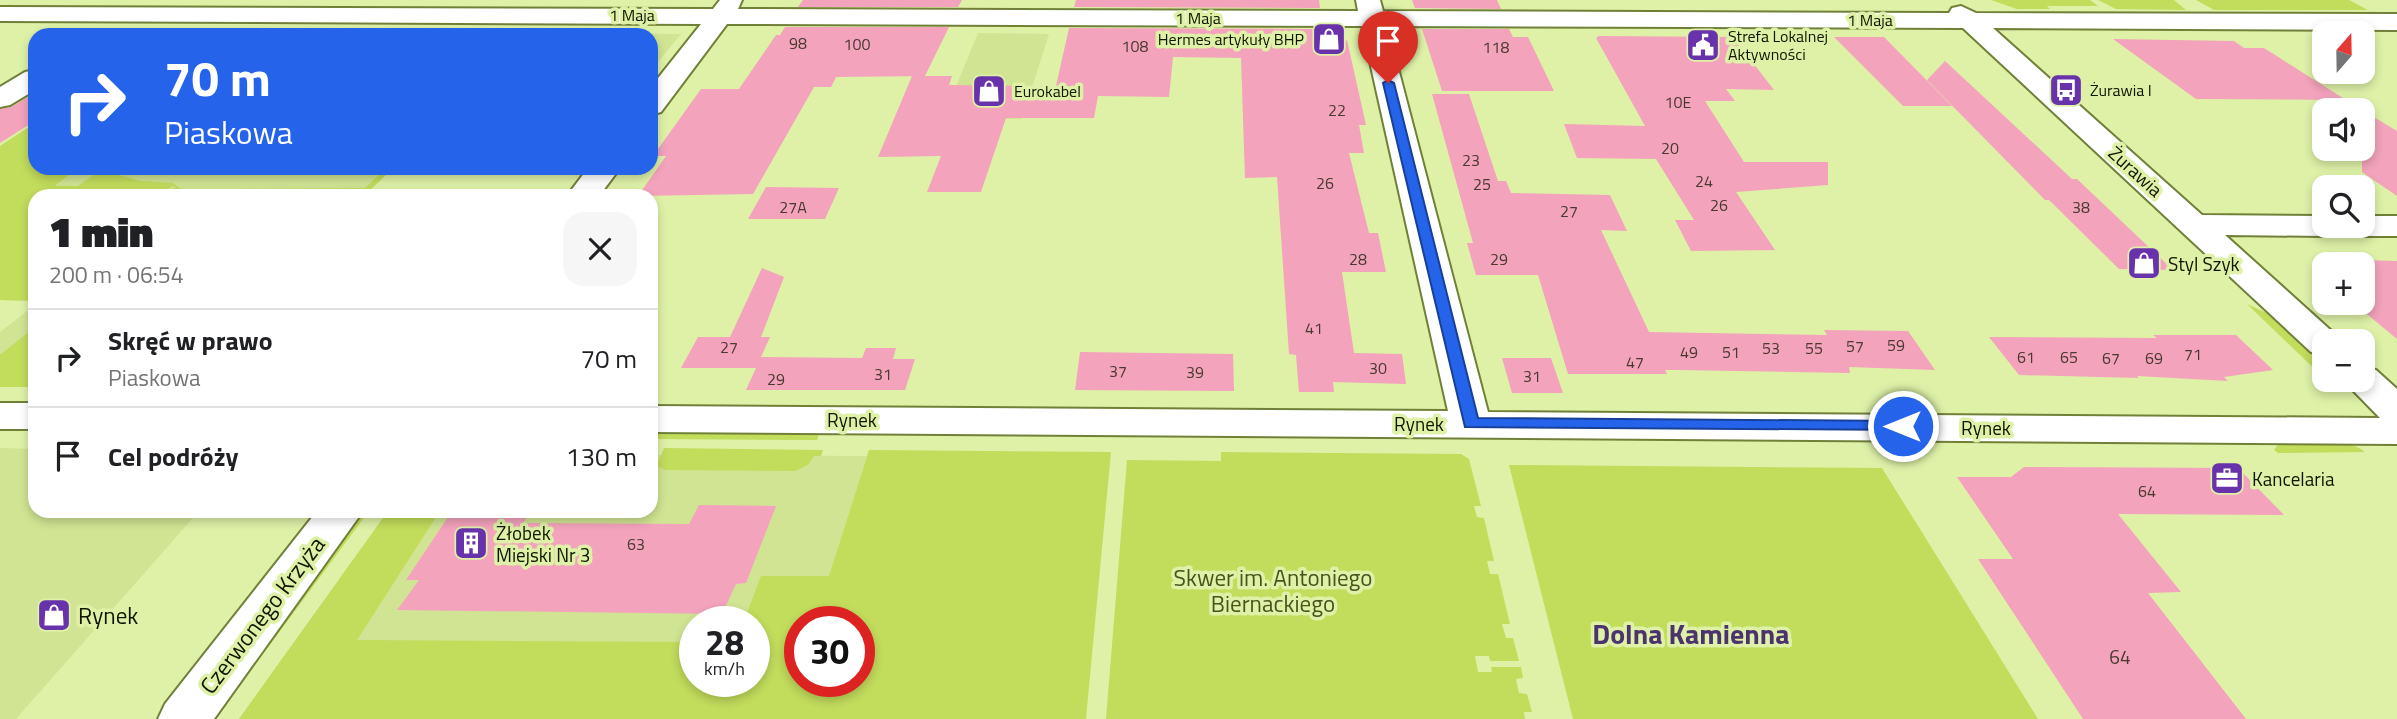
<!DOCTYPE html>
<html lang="pl">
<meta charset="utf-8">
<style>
body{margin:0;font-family:"Titillium Web",sans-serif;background:#f6f6f6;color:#202124;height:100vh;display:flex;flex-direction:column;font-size:26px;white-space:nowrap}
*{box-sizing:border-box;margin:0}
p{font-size:23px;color:#757577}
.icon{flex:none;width:38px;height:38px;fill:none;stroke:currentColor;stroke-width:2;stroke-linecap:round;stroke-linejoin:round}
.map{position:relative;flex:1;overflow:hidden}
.drawer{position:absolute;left:28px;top:189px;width:630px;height:329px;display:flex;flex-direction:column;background:#fff;border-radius:21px;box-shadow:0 4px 10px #0003}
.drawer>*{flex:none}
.hud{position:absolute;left:28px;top:28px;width:630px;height:147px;border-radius:21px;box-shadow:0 4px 10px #0003;background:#2563eb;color:#fff;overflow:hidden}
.needle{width:46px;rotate:20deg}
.fabs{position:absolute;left:2312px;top:21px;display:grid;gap:14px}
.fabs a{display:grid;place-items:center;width:63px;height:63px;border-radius:14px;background:#fff;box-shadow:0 4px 10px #0003;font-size:35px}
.speed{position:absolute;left:679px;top:606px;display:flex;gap:14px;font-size:35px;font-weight:700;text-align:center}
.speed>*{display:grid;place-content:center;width:91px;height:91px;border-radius:50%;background:#fff;box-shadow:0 4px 10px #0003;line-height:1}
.speed small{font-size:18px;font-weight:400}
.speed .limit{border:10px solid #d22;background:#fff;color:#111}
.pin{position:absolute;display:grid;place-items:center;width:60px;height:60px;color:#fff;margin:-72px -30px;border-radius:50% 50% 50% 0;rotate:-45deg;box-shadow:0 0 7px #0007}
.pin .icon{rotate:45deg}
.me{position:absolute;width:77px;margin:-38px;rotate:270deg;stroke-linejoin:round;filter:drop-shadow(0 0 5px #0008)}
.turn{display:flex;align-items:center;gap:24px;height:147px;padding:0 21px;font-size:32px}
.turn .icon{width:91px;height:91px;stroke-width:2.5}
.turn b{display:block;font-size:49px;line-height:60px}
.round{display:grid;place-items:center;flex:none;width:74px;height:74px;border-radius:21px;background:#f6f6f6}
.head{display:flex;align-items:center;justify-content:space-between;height:119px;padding:0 21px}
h1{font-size:42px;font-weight:800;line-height:52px}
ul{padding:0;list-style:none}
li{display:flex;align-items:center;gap:21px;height:98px;padding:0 21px;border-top:2px solid #e0e0e0}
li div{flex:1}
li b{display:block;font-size:26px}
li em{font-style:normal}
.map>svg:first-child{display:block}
.built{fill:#d1e493;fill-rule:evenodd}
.green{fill:#c2dc5c;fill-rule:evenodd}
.building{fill:#f3a3bc}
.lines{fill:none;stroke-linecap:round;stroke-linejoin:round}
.minor-casing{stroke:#718039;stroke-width:4}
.minor{fill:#fff;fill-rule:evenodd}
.route{fill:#2563eb;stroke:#184099;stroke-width:2}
.labels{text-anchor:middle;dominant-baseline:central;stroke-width:7;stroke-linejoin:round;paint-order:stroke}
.far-street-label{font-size:16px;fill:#101600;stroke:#def1a7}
.far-poi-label{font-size:16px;fill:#101600;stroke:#def1a7;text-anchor:start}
.number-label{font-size:16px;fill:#49392f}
.street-label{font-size:19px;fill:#101600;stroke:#def1a7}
.poi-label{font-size:19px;fill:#101600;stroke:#def1a7;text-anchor:start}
.near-number-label{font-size:19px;fill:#49392f}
.near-park-label{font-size:23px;fill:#48531d;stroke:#def1a7}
.near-poi-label{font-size:23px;fill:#101600;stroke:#def1a7;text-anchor:start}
.near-street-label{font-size:23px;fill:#101600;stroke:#def1a7}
.near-quarter-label{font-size:28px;font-weight:bold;fill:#4a336e;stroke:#def1a7}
</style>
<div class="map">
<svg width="2397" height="719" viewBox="0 0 2397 719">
<rect width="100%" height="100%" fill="#def1a7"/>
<path class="built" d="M179 32H396L681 34 651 70V35H175Z
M978 33 1049 34 1022 119 943 118Z
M35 123V168H393L364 196H35V301L0 300V146Z
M35 305V385H0V332Z
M0 448 35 449V511H199L16 719H0Z
M651 455 867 456 815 621H800L784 719H239L388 511H651ZM695 621H754V681H695Z"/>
<path class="green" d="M1991 0H2090L2098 6H2047L2050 9H2017Z
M2098 0H2174L2186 10 2116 9Z
M2196 0H2349L2368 10H2214Z
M129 28H239L229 35 121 32Z
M251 28H395L381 35H241Z
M35 123V168L71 173 55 186H78L95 174H115L141 181 173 183 182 190 179 196H164L176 187 172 186 159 196H35V301L0 300V146Z
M249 168H351L318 174 243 172Z
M386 168H393L364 196H211L239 189 365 188Z
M2247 304 2271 315 2324 364V378Z
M35 327V387H0V355Z
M651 431H820L817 440 651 439Z
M2280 442C2302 442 2349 437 2365 452L2278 453 2274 450Z
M664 448 823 450 821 456H814L808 465 795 471 665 470 657 466Z
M869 450 1111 452 1086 719H239L388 511H440L357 640 695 642V681H754V621H744L761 576H829ZM859 621V681H800V621Z
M1221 452 1461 454 1469 459 1481 506H1474L1477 517 1484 518 1494 561H1487L1490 574H1498L1510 624H1502L1506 638H1513L1519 661H1490L1489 656H1475L1478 672H1492L1491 667H1521L1523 678 1516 679 1519 693 1527 694 1532 712H1524L1525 719H1106L1127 460 1221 461Z
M1509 465 1882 468 2038 719H1573Z
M362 511H369L215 719H207Z"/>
<path class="building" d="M803 0H962L958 7H798Z
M1076 0H1319L1320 8 1074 7Z
M1412 0H1497L1501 9 1415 8Z
M785 27H949L925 76 836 77 831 87H814L753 194 638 196 666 156H653L701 89H739L776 35H780Z
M1069 28 1323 29 1327 54 1347 40 1366 125H1359L1364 153H1349L1369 233H1378L1386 272H1342L1354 353 1402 354 1406 384 1333 382 1334 392H1299L1296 355 1289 354 1277 177 1245 178 1241 58 1173 57 1169 97 1098 96 1094 118H1006L981 192H927L941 156 878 157 912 76H952L949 85 1056 86Z
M1422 29H1509L1513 37H1528L1554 91H1442Z
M1599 36 1733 37 1774 90 1726 89 1735 101H1705L1744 162H1828V185L1736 192 1775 250 1691 251 1675 220H1694L1656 159 1577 158 1564 124 1645 126 1596 38Z
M1834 37H1884L1952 106H1903Z
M2113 39 2234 41 2244 48H2264L2346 100 2196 99Z
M1945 61 2072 179H2077L2173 270 2119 269 2049 200H2045L1927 80Z
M35 93V121L0 143V109L11 107Z
M1432 94H1469L1498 181H1506L1511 193 1610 195 1627 231 1601 230 1649 332 1827 335 1824 330 1908 331 1935 370 1849 367 1850 373 1678 370H1665L1667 374H1568L1538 275H1476L1467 243H1473Z
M2362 110 2397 131V196L2362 172Z
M766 187 839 188 825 219H748Z
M2362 260 2397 261V339L2362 310Z
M762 268 784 277 761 337H770L761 357 862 358 866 348H896L893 359H915L905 390H746L756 368H681L698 337H730Z
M2153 335H2236L2273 370 2224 377 2228 381 2137 376 2139 378 2019 375 1989 337 2157 338Z
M1080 352 1233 354 1234 391 1075 390Z
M1502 358H1551L1563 393H1512Z
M2024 467 2238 468 2284 515 2118 514 2181 592 2148 593 2246 719H2083L1978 559H2013L1957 477H2011Z
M699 505 776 506 746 583 736 584 722 614 397 610 419 580H406L452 511H531L523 523 689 524Z"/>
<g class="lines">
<g class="minor-casing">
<path id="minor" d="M720 0H742L738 9 1358 11 1356 0H1380L1383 11 1949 13 1952 8 1961 6 1976 13 2397 14V30L1993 28 2202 215 2324 216V226H2340L2336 233 2324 236 2225 235 2337 336 2341 341H2324V355L2311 352 1963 28 1387 26 1488 412 2380 418 2343 380H2362V367L2376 370 2397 389V444L651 432V406L1448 411 1362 26 727 24 661 112 651 115V87L701 24 0 21V7L713 9Z
M35 70V90L10 105 0 107V87L25 72Z
M588 168H620L599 196H567Z
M2362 216H2397V236H2362L2350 233 2346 226H2362Z
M0 403H35V429H0Z
M317 511H363L214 719H158L165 704Z"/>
</g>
<use href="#minor" class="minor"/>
</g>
<path class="route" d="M1388 80 1394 83 1478 418 1903 421 1911 426 1909 430 1465 427 1383 83Z"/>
<defs>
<g id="shop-square" transform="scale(1.75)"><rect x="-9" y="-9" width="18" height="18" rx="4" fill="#6833aa" stroke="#def1a7"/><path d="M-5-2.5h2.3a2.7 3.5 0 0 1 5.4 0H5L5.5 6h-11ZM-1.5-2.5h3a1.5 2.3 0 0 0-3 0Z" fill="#fff"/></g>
<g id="civic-square" transform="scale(1.75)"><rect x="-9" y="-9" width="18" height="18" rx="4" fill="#6833aa" stroke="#def1a7"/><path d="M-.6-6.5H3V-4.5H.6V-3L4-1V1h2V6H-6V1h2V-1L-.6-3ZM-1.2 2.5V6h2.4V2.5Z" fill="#fff"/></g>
<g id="bus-square" transform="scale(1.75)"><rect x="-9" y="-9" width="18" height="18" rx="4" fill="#6833aa" stroke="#def1a7"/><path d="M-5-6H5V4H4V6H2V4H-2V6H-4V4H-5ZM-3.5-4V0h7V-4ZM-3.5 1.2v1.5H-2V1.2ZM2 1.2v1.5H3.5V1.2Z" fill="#fff"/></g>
<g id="office-square" transform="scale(1.75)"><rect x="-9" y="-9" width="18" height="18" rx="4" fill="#6833aa" stroke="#def1a7"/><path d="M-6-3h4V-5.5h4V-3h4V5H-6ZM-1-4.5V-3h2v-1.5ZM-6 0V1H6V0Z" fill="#fff"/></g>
<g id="building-square" transform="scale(1.75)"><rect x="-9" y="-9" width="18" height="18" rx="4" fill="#6833aa" stroke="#def1a7"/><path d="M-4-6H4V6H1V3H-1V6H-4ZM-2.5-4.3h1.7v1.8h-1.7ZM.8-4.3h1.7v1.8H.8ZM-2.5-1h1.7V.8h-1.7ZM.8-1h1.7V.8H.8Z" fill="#fff"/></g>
</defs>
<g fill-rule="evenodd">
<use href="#shop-square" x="1329" y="39"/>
<use href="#civic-square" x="1703" y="45"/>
<use href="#bus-square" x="2066" y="90"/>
<use href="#shop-square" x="989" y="91"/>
<use href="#shop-square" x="2144" y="263"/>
<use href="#office-square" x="2227" y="478"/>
<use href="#building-square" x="471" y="543"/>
<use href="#shop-square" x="54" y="615"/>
</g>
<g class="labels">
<g class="far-street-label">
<text x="632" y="15">1 Maja</text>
<text x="1198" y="18">1 Maja</text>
<text x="1870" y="20">1 Maja</text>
</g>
<g class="far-poi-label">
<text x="1728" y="36">Strefa Lokalnej<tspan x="1728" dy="18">Aktywności</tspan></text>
<text x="1304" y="39" text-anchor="end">Hermes artykuły BHP</text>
<text x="2090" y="90">Żurawia I</text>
<text x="1014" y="91">Eurokabel</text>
</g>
<g class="number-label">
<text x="798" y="43">98</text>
<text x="857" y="44">100</text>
<text x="1135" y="46">108</text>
<text x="1496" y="47">118</text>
<text x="1678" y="102">10E</text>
<text x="1337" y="110">22</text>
<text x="1670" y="148">20</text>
<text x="1471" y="160">23</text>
<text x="1704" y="181">24</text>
<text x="1325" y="183">26</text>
<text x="1482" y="184">25</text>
<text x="1719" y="205">26</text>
<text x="793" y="207">27A</text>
<text x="2081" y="207">38</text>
<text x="1569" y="211">27</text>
<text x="1358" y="259">28</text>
<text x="1499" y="259">29</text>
<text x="1314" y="328">41</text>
<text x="1896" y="345">59</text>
<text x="1855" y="346">57</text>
<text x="729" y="347">27</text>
<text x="1771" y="348">53</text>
<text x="1814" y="348">55</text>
<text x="1689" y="352">49</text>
<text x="1731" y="352">51</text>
<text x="2193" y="354">71</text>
<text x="2026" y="357">61</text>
<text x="2069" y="357">65</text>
<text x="2111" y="358">67</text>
<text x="2154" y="358">69</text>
<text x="1635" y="362">47</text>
<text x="1378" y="368">30</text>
<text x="1118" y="371">37</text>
<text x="1195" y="372">39</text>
<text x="883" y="374">31</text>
<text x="1532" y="376">31</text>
<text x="776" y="379">29</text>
<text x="2147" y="491">64</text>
<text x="636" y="544">63</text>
</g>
<g class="street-label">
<text transform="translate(2136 171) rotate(42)">Żurawia</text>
<text x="852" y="419">Rynek</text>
<text x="1419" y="423">Rynek</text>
<text x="1986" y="427">Rynek</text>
</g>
<g class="poi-label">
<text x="2168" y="263">Styl Szyk</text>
<text x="2252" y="478">Kancelaria</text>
<text x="496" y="532">Żłobek<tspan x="496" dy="22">Miejski Nr 3</tspan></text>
</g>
<g class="near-number-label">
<text x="2120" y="656">64</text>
</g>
<g class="near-park-label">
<text x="1273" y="577">Skwer im. Antoniego<tspan x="1273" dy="26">Biernackiego</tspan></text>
</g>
<g class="near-poi-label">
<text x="78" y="615">Rynek</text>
</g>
<g class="near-street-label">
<text transform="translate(262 615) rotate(-53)">Czerwonego Krzyża</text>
</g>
<g class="near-quarter-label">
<text x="1691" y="633">Dolna Kamienna</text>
</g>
</g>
</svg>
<div class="fabs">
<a><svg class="needle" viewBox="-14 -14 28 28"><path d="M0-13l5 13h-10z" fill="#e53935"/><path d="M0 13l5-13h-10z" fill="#757577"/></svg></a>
<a><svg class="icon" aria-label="sound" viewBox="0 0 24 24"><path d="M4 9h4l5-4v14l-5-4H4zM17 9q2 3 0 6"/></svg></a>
<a><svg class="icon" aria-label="search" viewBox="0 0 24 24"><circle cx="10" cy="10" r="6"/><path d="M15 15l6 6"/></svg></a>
<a>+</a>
<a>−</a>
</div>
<div class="speed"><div>28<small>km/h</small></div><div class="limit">30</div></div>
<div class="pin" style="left:1388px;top:83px;background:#d93025"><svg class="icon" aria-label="arrive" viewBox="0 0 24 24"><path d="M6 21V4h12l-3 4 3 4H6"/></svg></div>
<svg class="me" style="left:1903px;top:426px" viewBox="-20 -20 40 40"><circle r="17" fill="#2563eb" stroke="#fff" stroke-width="3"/><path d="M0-11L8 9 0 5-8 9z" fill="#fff"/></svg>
<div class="hud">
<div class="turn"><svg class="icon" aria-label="right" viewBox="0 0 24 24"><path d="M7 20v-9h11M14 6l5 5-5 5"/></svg><div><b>70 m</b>Piaskowa</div></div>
</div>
<section class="drawer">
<div class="head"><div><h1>1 min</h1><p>200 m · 06:54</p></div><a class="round"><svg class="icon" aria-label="close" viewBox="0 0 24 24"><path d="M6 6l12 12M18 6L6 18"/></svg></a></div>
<ul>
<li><svg class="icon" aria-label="right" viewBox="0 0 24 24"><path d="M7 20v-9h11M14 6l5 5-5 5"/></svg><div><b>Skręć w prawo</b><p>Piaskowa</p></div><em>70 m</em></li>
<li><svg class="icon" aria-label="arrive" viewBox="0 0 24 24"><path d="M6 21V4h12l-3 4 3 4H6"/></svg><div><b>Cel podróży</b></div><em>130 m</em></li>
</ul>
</section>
</div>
